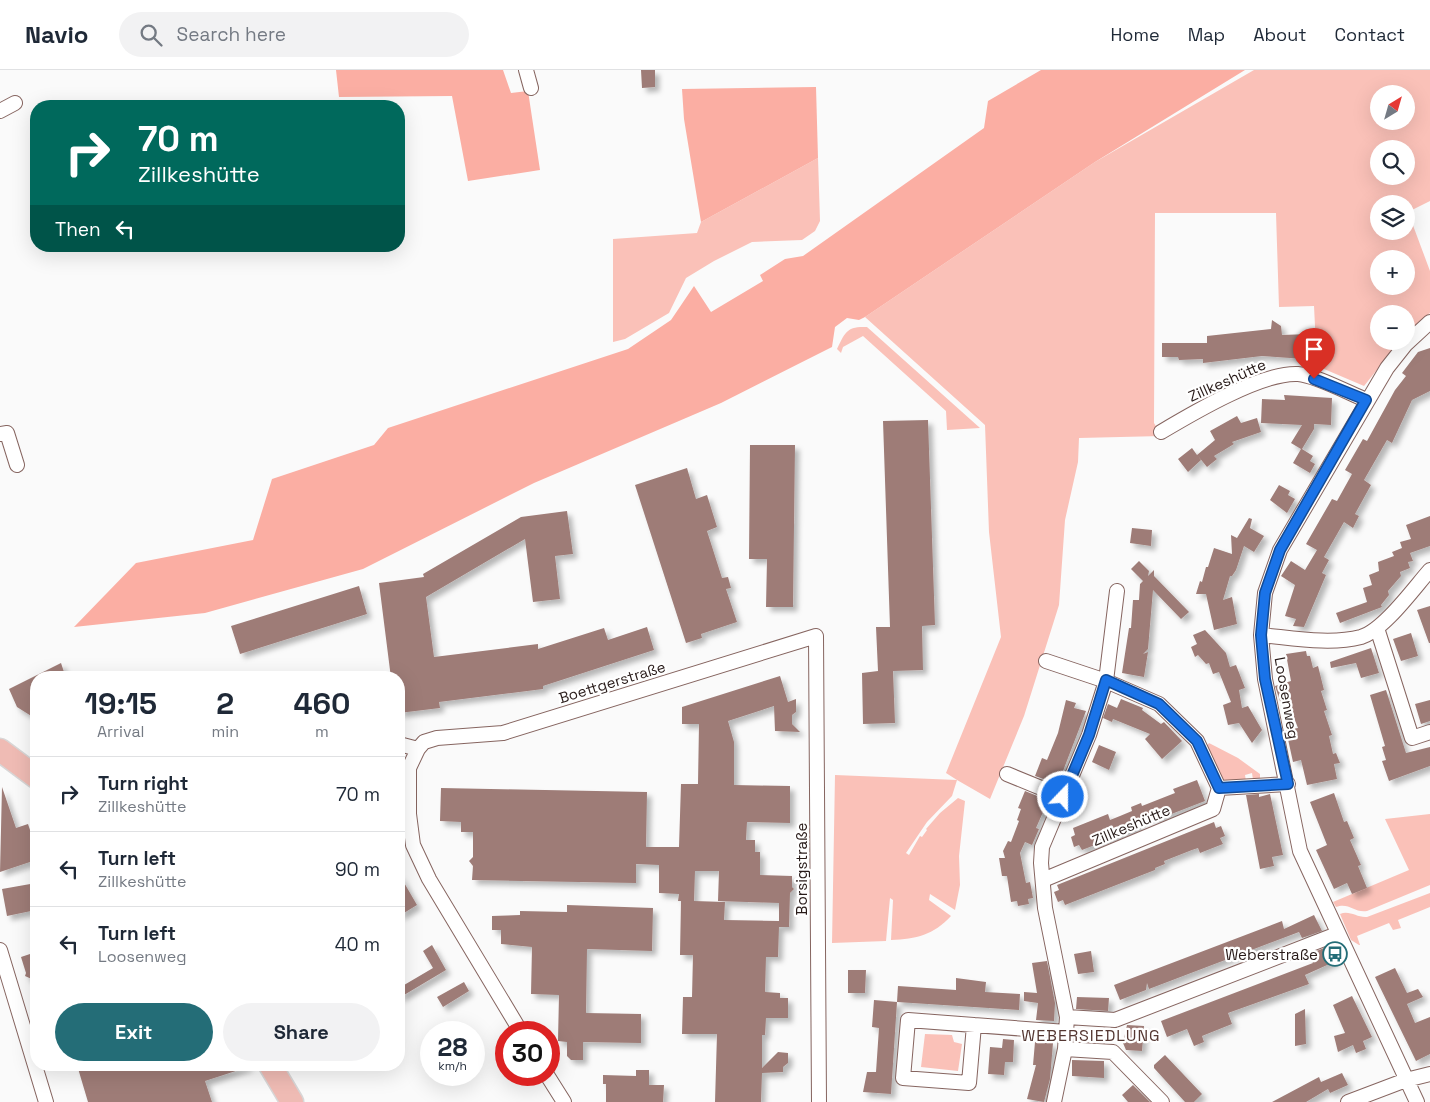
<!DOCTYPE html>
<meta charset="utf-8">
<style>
body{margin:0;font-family:"Space Grotesk",sans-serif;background:#f2f2f3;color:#1f2937;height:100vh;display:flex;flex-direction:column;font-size:19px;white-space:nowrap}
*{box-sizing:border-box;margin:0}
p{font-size:16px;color:#747a83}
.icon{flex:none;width:28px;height:28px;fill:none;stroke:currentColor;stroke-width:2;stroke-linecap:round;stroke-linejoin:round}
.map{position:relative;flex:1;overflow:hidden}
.sheet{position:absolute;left:30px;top:601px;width:375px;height:400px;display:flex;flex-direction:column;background:#fff;border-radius:20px;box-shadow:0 5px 20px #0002}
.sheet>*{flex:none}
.guide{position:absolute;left:30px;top:30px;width:375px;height:152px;border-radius:20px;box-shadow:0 5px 20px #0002;background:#00695c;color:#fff;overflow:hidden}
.needle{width:32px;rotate:37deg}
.tools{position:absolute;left:1370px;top:15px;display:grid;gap:10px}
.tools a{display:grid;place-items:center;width:45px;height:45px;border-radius:50%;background:#fff;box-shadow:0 5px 20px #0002;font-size:25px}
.speed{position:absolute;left:420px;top:951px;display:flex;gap:10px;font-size:25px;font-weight:700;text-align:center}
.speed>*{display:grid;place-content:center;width:65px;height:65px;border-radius:50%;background:#fff;box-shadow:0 5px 20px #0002;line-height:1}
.speed small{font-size:12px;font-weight:400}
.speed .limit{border:8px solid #d22;background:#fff;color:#111}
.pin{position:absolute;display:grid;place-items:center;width:42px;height:42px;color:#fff;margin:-51px -21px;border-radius:50% 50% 50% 0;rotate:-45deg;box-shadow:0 0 5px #0007}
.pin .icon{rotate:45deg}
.me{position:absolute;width:55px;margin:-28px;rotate:22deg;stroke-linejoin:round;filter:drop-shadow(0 0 4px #0008)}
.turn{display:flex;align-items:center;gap:18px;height:105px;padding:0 25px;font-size:22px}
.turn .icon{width:65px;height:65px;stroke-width:2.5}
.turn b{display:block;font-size:35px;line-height:42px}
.then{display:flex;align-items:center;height:48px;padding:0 25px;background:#0003;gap:10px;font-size:19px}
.eta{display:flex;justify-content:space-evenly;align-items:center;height:85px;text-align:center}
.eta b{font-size:30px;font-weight:800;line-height:35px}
.cta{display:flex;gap:10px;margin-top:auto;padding:10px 25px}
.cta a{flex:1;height:58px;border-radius:30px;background:#246d77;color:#fff;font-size:20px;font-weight:800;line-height:58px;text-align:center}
.cta a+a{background:#f2f2f3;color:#1f2937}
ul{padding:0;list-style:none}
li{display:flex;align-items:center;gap:15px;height:75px;padding:0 25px;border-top:1px solid #e0e1e3}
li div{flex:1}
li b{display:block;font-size:19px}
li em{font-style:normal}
header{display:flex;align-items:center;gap:30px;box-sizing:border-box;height:70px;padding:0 25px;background:#fff;border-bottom:1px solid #e0e1e3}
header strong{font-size:24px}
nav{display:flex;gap:28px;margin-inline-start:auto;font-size:18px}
.search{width:350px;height:45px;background:#f2f2f3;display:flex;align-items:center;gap:12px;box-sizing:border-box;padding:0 18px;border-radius:28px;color:#747a83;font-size:19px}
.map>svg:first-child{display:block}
.green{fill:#fac1b8;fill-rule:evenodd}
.forest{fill:#fbaea3}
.building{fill:#9e7c77;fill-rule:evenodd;filter:url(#shadow)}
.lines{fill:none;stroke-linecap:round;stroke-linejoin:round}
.minor-casing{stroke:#866560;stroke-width:16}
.primary-casing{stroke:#d8d6d6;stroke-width:25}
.minor{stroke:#fff;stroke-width:14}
.primary{stroke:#efbbb4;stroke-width:22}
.route-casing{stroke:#114b97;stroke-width:12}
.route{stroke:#1a73e8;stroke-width:9}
.labels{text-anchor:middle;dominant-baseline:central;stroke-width:4.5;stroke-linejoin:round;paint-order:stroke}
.street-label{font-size:15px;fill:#281b19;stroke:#fff}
.poi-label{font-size:15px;fill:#281b19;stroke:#fff;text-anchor:end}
.neighbourhood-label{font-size:16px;letter-spacing:1px;fill:#543732;stroke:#fff}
</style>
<header>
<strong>Navio</strong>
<div class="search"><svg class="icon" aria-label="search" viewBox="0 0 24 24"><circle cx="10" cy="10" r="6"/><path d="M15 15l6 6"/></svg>Search here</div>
<nav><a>Home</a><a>Map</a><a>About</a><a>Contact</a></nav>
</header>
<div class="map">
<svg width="1430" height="1032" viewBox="0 0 1430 1032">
<defs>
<filter id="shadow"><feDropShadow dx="4.5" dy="4.5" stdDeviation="2.5" flood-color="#0004"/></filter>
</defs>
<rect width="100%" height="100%" fill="#fafafa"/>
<path class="green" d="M1254 0H1430V131L1408 142 1430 201V243L1406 263V244H1379V271H1400L1364 316 1317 296 1314 236 1279 237 1276 143H1155L1154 353 1162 366 1079 368 1078 392 1065 450 1059 535 1024 646 990 729 957 710 952 726 927 752 906 783 909 785 920 766 922 767 927 760 926 759 940 743 958 728 965 731 959 786 960 815 955 840 930 824 929 830 951 846C933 865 917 869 891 870L893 830 890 828 886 871 832 873 835 705 957 710 946 703 1001 567 989 462 985 355 865 247 1095 92ZM1379 24H1406V51H1379ZM1379 79H1406V106H1379ZM1379 134H1406V161H1379ZM1379 189H1406V216H1379Z
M818 88 820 151 815 161 802 170 752 172 714 191 686 208 669 243 625 269 613 272V169L697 163 701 152Z
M867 257 980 358 947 360 946 341 863 266 843 277 841 283 837 279C845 263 846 256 867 257Z
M1209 673 1238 688 1260 704V708L1253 710 1252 703 1245 705 1246 711 1222 713 1206 677Z
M1430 744V815L1367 841C1354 843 1349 832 1336 837L1333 832 1409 800 1385 749Z
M1430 823V837L1398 850 1401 858 1393 860 1389 853 1357 866 1360 875H1359L1351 870 1340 844C1350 840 1357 848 1367 847Z
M925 964 952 965 954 972 962 974 958 1001 921 997Z"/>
<path class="forest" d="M336 0H503L511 23 528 21 540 100 468 111 452 26 339 27Z
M1041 0H1245L1095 92 865 247 859 250 847 248 835 257 832 277 721 333 534 413 363 499 205 543 74 557 136 493 253 470 272 409 374 375 388 358 628 279 671 250 694 216 711 242 763 211 760 205 785 189 803 186 984 58 988 31Z
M816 17 818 88 701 152 684 49 682 19Z"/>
<path class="building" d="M641 0H655V17L642 18Z
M1272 250 1281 256 1282 265 1309 264V274H1304V289L1262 286 1203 293V289L1179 290 1178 287H1162V273H1207V266L1271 259Z
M1430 278V321L1412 330 1392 373 1387 370 1364 410 1371 415 1355 444 1359 446 1353 458 1344 452 1324 487 1329 490 1322 503 1326 505 1304 557 1293 556 1296 549 1285 546 1295 515 1281 506 1291 491 1305 500 1317 480 1306 474 1332 429 1337 431 1352 404 1345 400 1363 369 1367 371 1395 320 1406 306 1402 303 1418 282Z
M1284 325 1332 328 1331 355 1314 354V359L1302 379 1313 386 1310 391 1315 394 1310 403 1293 393 1301 379 1291 373 1302 355 1261 353 1262 329 1285 330Z
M1237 346 1241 353 1257 348 1261 362 1232 372 1234 374 1214 386 1217 389 1207 397 1198 386 1201 390 1188 402 1178 389 1192 378 1197 385 1215 370 1210 361Z
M928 350 935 555 922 556 923 600 893 601 895 653 863 654 862 603 878 601 876 557H890L883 351Z
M750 375H795L793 537H766L767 489H749Z
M687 398 696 429 707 425 717 457 707 461 722 508 728 507 731 518 726 519 737 552 701 564 702 568 686 573 635 415Z
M1279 415 1290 421 1288 425 1295 429 1287 443 1270 430Z
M567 441 573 484 555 486 560 529 533 532 525 469 426 527 434 587 538 574V579L604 558 608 570 647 557 654 580 543 616V619L439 632 440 638 399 643V608H391L379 513 424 507 423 504 521 447Z
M1430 446V476L1410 483 1413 491 1408 492 1410 498 1400 502 1401 506 1388 521 1389 525 1381 535 1382 537 1340 553 1336 543 1367 532 1363 518 1372 515 1369 505 1379 501 1378 492 1394 486 1392 482 1402 478 1400 472 1411 469 1406 455Z
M1249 448 1252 449 1250 458 1264 466 1254 482 1244 476 1236 500 1232 506H1230L1223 530 1232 527 1237 554 1214 560 1206 524H1196L1200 511 1202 512 1206 497H1208L1214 478 1232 484 1231 465 1237 468Z
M1132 458 1152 460 1151 476 1130 473Z
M1139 491 1149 501 1148 506 1154 500V506L1189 542 1181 549 1153 520 1148 579 1143 584 1148 582 1144 607 1122 603 1129 558H1131L1133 530H1139L1140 514 1143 511 1131 499Z
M359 516 367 544 240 584 231 556Z
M1430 536V573H1429L1417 540Z
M1205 560 1226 583 1230 597 1236 595 1245 618 1239 620 1242 638 1248 636 1262 660 1252 673 1239 653 1228 655 1223 635 1231 632 1219 602 1213 604 1209 593 1206 594 1198 585 1195 587 1191 577 1197 574 1193 565Z
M1411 563 1418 586 1401 591 1393 569Z
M1371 578 1379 603 1361 608 1356 593 1331 598 1330 592Z
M1306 581 1307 586H1310L1313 598 1318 596 1324 620 1321 621 1327 640 1324 641 1332 665 1329 666 1333 684 1336 683 1340 693 1334 694 1337 709 1307 715 1301 690 1293 692 1286 660 1298 658 1286 627 1281 634 1275 616 1291 611 1286 584Z
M61 593 66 608H36V649L17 637 9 619Z
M780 606 788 632 796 629V642L792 645V654L800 662 775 661 774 636 728 651 734 672V715L790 716V753L747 752 746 770H755V782H760V805L792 806V817L794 819 790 823 789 857H779L778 887H766L765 922 780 923V928H788V948H766L765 965H762V998L778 982 788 983V993L783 997V1002L762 1003 761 1032H715L717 964H682L683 927H692L693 885H680L681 831H678L679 824 659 823V795L636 794V813L472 810 473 796 469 791 473 787V762H461V752L440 751 441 718 647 722 646 777H679L681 714H698L699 654H682V637ZM695 801H719L718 831 779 833V851L724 850 725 832 694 831Z
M1386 620 1406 683 1430 677V696L1389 711 1382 691 1386 690 1382 677 1385 676 1370 625Z
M1121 629 1143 638 1142 640 1161 654 1164 652 1182 671 1162 689 1145 669 1150 664 1113 649 1112 652 1103 648 1108 634 1117 638Z
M1066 630 1076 633 1074 638 1086 641 1058 714 1035 706 1042 688 1047 690 1058 663Z
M1430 630V651L1421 654 1415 634Z
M1099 675 1116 682 1109 700 1092 692Z
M1197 710 1205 731 1156 750 1154 746 1137 753 1139 758 1082 780 1079 775 1074 777 1071 767 1075 765 1073 758 1108 744 1110 750 1120 746 1132 741 1131 737 1141 733 1142 736 1175 723 1173 719Z
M2 717 16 758 28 754 36 778V790L0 802Z
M1025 721 1047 730V733L1036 758 1039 759 1032 775 1025 772 1020 783 1026 813 1030 812 1033 828 1028 829 1029 834 1018 836 1017 831 1011 832 1007 806H1002L999 788H1005L1003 781 1008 771 1011 772 1019 751 1017 750 1021 739 1018 738Z
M1334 723 1344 752 1347 751 1354 768 1350 770 1361 795 1358 796 1367 818 1352 824 1347 813 1334 819 1316 780 1327 775 1310 732Z
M1259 724V727L1270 724 1283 785 1272 787 1274 796 1260 799 1246 725Z
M1214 752 1216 758 1221 756 1225 766 1220 768 1223 774 1200 783 1198 778 1192 780 1164 791 1165 794 1155 798V800L1065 835 1063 830 1058 832 1054 822 1059 820 1057 815Z
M399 804 417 835 399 846Z
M36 813V840L7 846 2 819Z
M567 835 653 838 652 881 587 879 586 943 641 944V973L583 972V990H571L567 986V972L558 971 559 925 531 924 532 877 501 874V860H492V846L520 845V841L567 842Z
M1314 845 1322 861 1302 868 1299 862 1149 919 1147 913 1146 920 1120 930 1114 915 1282 851 1284 859Z
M432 875 446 900 399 928V918L433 898 423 881Z
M1329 876 1336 891 1305 905 1309 914 1228 943 1232 954 1202 966 1204 972 1194 976 1187 959 1167 967 1161 951 1313 893 1309 884Z
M1091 881 1094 902 1078 904 1074 884Z
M36 882V911L25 906 26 903 21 887Z
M1047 891 1055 933 1054 951 1036 950 1038 933 1024 931V922L1037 923 1032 893Z
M1395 898 1407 923 1418 919 1423 927 1407 934 1415 953 1430 947V984L1416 991 1375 907Z
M848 900H866L865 923H848Z
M956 908 986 912 985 922 1020 924 1019 940 897 932 898 916 956 920Z
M464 912 469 921 443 937 437 927Z
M1352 926 1372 967 1363 971 1366 979 1356 983 1353 975 1338 982 1334 966 1345 963 1333 935Z
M1077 927 1109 928 1108 941 1076 939Z
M874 930 897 932 891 1024 863 1022 867 1002H876L879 958 872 957Z
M1305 939 1306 974 1295 976V944Z
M1127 955 1144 956 1142 981 1126 980 1123 973Z
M1003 969 1014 970 1013 992H1005L1004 1005 988 1004 990 977 1002 978Z
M1035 972 1053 973 1050 1009 1044 1032 1027 1029 1036 995H1033Z
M1165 985 1202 1024 1194 1032H1185L1154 998V995Z
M1072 990 1104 991V1008L1072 1006Z
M77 995H248V997L205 1011 212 1032H88Z
M636 1000H649V1015H664L663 1032H606V1014H603V1005L636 1006Z
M1342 1003 1348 1015 1330 1023 1328 1019 1306 1032H1272L1319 1007 1321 1012Z
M1133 1015 1150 1032H1128L1122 1025Z"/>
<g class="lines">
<g class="minor-casing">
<path id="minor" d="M526 0 531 18
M0 41 15 33
M1161 362C1193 343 1262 302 1298 304 1315 305 1349 323 1366 330
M0 364 7 363 17 395
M1377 558 1412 668 1430 662
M1261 565C1293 568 1330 575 1361 567 1384 560 1414 518 1430 500
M1046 591 1106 611 1117 521
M399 674 418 679
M1007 704 1063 727
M1043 810 1213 739 1219 718 1288 714
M0 880 46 1032
M1067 947 1115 950 1337 864
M974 955 969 1013 903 1008 908 950 1066 962
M521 962 429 809 413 775 409 744V698L418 679 424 672 437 668 503 663 816 566 819 1032
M1065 979 1113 982 1162 1032
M547 1005 564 1032
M1054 1032 1065 979 1067 947 1045 838 1041 793 1042 777 1089 665 1106 611 1159 634 1197 671 1219 718
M1348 1032 1406 1010 1430 1004
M1417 1032 1300 781 1265 609 1261 565 1265 523 1280 480 1387 298 1406 274 1430 252"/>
</g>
<g class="primary-casing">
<path id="primary" d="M0 680 36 707
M270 995 292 1032"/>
</g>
<use href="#minor" class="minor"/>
<use href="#primary" class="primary"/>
</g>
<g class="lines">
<g class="route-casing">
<path id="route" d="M1063 727 1089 665 1106 610 1159 634 1197 671 1219 718 1288 714 1265 609 1261 565 1265 523 1280 480 1366 330 1314 309"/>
</g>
<use href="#route" class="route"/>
</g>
<defs>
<g id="bus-ring" transform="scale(1.25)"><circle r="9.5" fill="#fff" stroke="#246d77" stroke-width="1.5"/><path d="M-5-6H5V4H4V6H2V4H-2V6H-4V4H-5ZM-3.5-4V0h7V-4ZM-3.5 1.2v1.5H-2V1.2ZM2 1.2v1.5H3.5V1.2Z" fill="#246d77"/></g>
</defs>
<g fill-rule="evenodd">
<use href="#bus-ring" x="1335" y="884"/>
</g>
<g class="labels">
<g class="street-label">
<text transform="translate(1227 310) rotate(-24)">Zillkeshütte</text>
<text transform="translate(612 612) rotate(-17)">Boettgerstraße</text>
<text transform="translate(1287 628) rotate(80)">Loosenweg</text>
<text transform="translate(1131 755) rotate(-23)">Zillkeshütte</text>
<text transform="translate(801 799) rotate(-90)">Borsigstraße</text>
</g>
<g class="poi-label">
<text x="1318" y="884">Weberstraße</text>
</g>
<g class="neighbourhood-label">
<text x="1091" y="965">WEBERSIEDLUNG</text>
</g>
</g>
</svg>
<div class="tools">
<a><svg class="needle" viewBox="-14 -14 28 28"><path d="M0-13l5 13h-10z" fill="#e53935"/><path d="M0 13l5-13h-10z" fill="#747a83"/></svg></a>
<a><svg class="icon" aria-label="search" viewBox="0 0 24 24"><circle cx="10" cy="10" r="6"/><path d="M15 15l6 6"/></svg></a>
<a><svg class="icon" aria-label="layers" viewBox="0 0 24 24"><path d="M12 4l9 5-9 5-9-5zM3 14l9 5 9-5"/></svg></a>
<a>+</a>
<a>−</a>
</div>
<div class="speed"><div>28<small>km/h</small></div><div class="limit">30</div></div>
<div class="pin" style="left:1314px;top:309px;background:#d93025"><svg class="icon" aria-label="arrive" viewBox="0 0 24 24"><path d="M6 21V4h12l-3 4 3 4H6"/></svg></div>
<svg class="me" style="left:1063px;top:727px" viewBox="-20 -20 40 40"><circle r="17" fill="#1a73e8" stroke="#fff" stroke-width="3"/><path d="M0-11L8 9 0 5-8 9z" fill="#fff"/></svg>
<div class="guide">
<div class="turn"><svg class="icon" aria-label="right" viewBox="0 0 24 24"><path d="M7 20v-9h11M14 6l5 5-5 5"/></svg><div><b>70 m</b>Zillkeshütte</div></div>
<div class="then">Then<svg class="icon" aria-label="left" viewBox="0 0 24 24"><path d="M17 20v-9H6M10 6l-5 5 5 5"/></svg></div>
</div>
<section class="sheet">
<div class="eta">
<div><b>19:15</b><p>Arrival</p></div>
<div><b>2</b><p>min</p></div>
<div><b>460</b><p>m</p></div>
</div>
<ul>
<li><svg class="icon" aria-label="right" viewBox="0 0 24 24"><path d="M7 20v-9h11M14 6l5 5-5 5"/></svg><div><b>Turn right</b><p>Zillkeshütte</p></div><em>70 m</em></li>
<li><svg class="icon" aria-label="left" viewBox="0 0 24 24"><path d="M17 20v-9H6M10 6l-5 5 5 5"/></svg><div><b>Turn left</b><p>Zillkeshütte</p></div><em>90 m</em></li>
<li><svg class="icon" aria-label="left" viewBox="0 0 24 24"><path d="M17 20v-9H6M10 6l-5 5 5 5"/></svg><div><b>Turn left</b><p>Loosenweg</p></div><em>40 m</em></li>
</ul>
<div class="cta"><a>Exit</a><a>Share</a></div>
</section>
</div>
